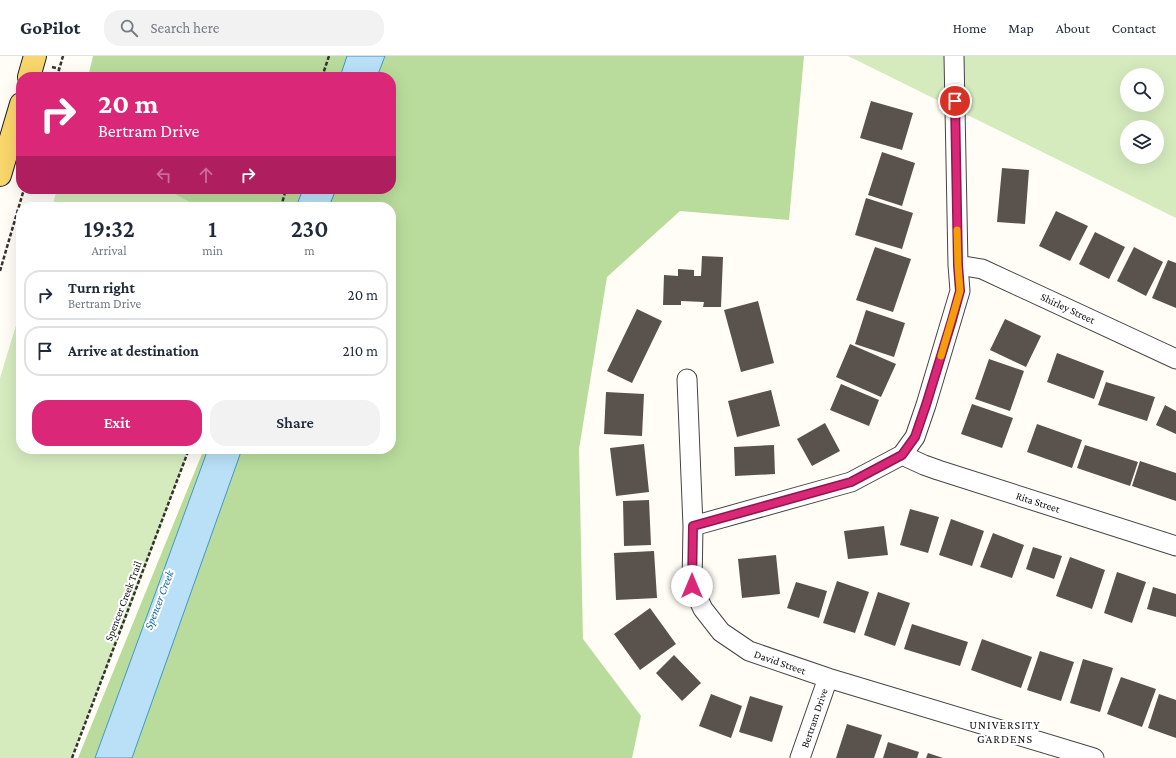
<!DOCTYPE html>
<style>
body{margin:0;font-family:"Crimson Pro",serif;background:#f2f2f3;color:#1f2937;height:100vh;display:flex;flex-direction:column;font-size:15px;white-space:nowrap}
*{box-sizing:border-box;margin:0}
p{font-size:13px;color:#747a83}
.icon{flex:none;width:22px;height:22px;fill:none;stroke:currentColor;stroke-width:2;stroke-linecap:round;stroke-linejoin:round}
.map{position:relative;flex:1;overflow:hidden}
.sheet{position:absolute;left:16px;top:146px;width:380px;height:252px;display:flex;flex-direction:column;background:#fff;border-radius:16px;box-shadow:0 4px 16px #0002}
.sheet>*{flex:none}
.banner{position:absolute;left:16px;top:16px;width:380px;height:122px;border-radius:16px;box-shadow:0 4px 16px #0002;background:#db2777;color:#fff;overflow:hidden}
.controls{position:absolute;left:1120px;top:12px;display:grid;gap:8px}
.controls a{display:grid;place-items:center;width:44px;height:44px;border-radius:50%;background:#fff;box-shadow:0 4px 16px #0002;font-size:20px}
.pin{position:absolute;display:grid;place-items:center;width:34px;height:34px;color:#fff;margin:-17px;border:2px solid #fff;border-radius:50%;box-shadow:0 1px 4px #0007}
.me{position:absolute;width:44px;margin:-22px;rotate:0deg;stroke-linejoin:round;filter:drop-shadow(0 0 3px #0008)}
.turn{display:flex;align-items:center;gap:14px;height:84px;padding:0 16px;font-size:18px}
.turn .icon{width:52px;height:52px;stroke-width:2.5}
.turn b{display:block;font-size:28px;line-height:34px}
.lanes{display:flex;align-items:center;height:38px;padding:0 16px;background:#0003;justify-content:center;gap:20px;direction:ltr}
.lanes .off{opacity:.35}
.eta{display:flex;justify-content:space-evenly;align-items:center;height:68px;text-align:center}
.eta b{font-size:24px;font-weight:600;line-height:28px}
.primary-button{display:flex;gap:8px;margin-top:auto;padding:8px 16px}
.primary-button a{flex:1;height:46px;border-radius:16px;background:#db2777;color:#fff;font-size:16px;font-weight:600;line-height:46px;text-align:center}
.primary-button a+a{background:#f2f2f3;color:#1f2937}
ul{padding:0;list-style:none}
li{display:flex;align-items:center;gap:12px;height:50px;margin:0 8px 6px;padding:0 8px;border:2px solid #e0e1e3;border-radius:16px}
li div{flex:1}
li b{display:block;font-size:15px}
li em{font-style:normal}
header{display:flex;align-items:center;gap:24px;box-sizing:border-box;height:56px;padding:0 20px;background:#fff;border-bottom:1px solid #e0e1e3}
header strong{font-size:19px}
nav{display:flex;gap:22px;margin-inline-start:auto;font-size:14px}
.search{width:280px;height:36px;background:#f2f2f3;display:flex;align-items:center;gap:10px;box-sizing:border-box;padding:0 14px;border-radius:16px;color:#747a83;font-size:15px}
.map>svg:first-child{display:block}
.green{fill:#d5ebbd;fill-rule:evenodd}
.forest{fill:#b9dc9c}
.water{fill:#b9e0f7;stroke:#3f96cf}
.building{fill:#5a524d}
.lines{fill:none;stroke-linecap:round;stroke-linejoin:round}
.minor-casing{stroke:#444;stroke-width:21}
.primary-casing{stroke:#222;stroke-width:24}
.path{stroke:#333;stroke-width:2.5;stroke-dasharray:4 2;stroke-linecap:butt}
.minor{stroke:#fff;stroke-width:19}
.primary{stroke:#f9d66b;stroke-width:22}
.route-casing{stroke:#8e194d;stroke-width:10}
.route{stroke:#db2777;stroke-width:7}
.slow{stroke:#f59e0b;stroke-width:7}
.labels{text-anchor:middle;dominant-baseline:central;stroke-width:4;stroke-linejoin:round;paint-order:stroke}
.street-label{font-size:11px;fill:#111;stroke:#fff}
.water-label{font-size:12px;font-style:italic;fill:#1768a6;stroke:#fff}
.neighbourhood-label{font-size:12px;letter-spacing:1px;fill:#111;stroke:#fff}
</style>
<header>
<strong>GoPilot</strong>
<div class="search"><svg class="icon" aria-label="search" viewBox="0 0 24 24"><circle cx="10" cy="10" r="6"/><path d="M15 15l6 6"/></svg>Search here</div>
<nav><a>Home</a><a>Map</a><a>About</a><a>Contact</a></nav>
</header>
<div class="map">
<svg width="1176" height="702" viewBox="0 0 1176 702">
<rect width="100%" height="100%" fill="#fffdf5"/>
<path class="green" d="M848 0H1176V162ZM1127 19H1157V49H1127ZM1127 71H1157V101H1127Z
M57 133H172L207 151H52Z
M21 253V393H189L126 563 71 702H0V322Z"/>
<path class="forest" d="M93 0H804L789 164 680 155 607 221 579 393 583 583 641 660 632 702H78L204 393H391V151H199L166 133H391V21H88Z"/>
<path class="water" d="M347 0H385L377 21H340Z
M303 133H336L329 151H296Z
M208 393H242L132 702H95Z"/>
<path class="building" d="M871 45 913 57 902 94 860 82Z
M882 96 915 107 902 150 868 139Z
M1002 112 1029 114 1025 168 997 166Z
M866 142 913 157 902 193 855 179Z
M1056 155 1088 170 1070 205 1039 190Z
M1095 176 1125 191 1109 223 1079 208Z
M875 191 911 203 893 256 856 244Z
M1134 191 1163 206 1146 240 1117 225Z
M702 200 723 201 721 251H703L704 246 681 245V249H663L664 219 678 220V213L694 214V220H701Z
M1168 204 1176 207V252L1152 242Z
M758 245 774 307 741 316 724 254Z
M637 253 662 265 632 327 607 315Z
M866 254 905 267 894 301 855 288Z
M1005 263 1041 280 1026 311 990 294Z
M850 288 896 308 881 341 836 321Z
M1057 297 1104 315 1094 343 1047 326Z
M989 303 1024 315 1010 355 975 343Z
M1106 326 1155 341 1147 365 1098 349Z
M841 328 879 344 869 370 830 354Z
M771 334 780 370 737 381 728 345Z
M606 336 644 338 642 380 604 378Z
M972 348 1013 362 1002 392 961 378Z
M1165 349 1176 355V378L1156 369Z
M825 367 840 395 812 410 797 383Z
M1037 368 1082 384 1072 412 1027 396Z
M644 388 649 436 616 440 610 392Z
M774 389 775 418 735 420 734 391Z
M1085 389 1138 406 1130 430 1077 412Z
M1140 405 1176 417V445L1132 430Z
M649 444 651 489 624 490 623 445Z
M910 453 939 461 928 497 900 489Z
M951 463 984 475 972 510 939 499Z
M884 470 888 499 848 503 844 475Z
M993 477 1024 489 1012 522 980 511Z
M1033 491 1062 500 1054 523 1026 513Z
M654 495 657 542 616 544 614 497Z
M776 499 780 538 742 542 738 503Z
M1070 501 1105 514 1092 553 1056 540Z
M1117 516 1146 526 1132 567 1104 557Z
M837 525 869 536 855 577 823 567Z
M796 526 827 535 819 562 787 552Z
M1153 531 1176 538V561L1147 553Z
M878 536 910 547 895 590 864 579Z
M650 552 676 588 640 614 614 578Z
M912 568 968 586 960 610 904 593Z
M982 583 1032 601 1021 632 971 614Z
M1040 595 1074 606 1061 645 1027 634Z
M674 599 701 627 682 645 656 617Z
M1083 603 1113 612 1100 656 1070 647Z
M1121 621 1156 633 1142 671 1107 658Z
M711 638 742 650 731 682 699 670Z
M1159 638 1176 644V682L1148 672Z
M750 640 783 650 772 686 739 676Z
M847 668 882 679 874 702H836Z
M888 686 919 696 917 702H883Z
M928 697 943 702H926Z"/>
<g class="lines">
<g class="minor-casing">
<path id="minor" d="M958 209 982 213 1176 303
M687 323 693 470 692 530 703 553 721 576 749 595 828 622 1094 702
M902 399 924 409 938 414 1176 490
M693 470 851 426 902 399 915 381 926 349 960 235 958 209 954 0
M800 702 828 622"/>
</g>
<g class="primary-casing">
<path id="primary" d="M29 21 35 0
M0 119 21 48"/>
</g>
<path class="path" d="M52 11 60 13
M57 21 63 0
M322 21 329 0
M281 151 286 133
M0 215 24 133
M72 702 189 393"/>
<use href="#minor" class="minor"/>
<use href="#primary" class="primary"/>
</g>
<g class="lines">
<g class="route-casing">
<path id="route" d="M692 530 693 470 851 426 902 399 915 381 926 349 952 264 960 235 958 209 955 45"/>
</g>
<use href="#route" class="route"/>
<path class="slow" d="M941 300 960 235 958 209 957 174"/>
</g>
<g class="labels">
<g class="street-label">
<text transform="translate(1068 252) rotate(25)">Shirley Street</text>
<text transform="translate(1038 446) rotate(18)">Rita Street</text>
<text transform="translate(123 545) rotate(-69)">Spencer Creek Trail</text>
<text transform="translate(780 606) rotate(19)">David Street</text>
<text transform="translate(814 662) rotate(-71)">Bertram Drive</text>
</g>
<g class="water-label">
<text transform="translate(159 544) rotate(-69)">Spencer Creek</text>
</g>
<g class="neighbourhood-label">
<text x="1005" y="669">UNIVERSITY<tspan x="1005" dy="14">GARDENS</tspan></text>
</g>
</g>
</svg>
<div class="controls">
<a><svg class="icon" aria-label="search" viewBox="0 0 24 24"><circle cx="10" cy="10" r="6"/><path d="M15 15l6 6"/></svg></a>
<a><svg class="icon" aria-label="layers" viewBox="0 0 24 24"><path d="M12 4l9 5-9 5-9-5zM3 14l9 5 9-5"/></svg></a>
</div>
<div class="pin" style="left:955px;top:45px;background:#d93025"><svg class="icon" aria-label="arrive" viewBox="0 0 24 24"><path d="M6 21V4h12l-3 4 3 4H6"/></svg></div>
<svg class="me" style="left:692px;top:530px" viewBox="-20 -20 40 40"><circle r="19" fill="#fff"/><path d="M0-13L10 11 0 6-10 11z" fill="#db2777"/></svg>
<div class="banner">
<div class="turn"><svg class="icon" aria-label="right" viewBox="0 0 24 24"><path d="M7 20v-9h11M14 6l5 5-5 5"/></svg><div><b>20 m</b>Bertram Drive</div></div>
<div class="lanes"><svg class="icon off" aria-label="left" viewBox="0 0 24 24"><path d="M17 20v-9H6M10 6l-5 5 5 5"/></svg><svg class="icon off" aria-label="ahead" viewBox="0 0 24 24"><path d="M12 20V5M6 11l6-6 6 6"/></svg><svg class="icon" aria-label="right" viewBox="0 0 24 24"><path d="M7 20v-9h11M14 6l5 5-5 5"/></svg></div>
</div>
<section class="sheet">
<div class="eta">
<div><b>19:32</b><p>Arrival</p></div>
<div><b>1</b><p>min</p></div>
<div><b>230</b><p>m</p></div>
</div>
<ul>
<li><svg class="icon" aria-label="right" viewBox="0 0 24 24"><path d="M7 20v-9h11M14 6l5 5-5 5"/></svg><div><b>Turn right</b><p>Bertram Drive</p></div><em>20 m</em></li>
<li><svg class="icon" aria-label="arrive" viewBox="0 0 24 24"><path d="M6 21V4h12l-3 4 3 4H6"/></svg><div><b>Arrive at destination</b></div><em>210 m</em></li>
</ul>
<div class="primary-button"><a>Exit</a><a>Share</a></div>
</section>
</div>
